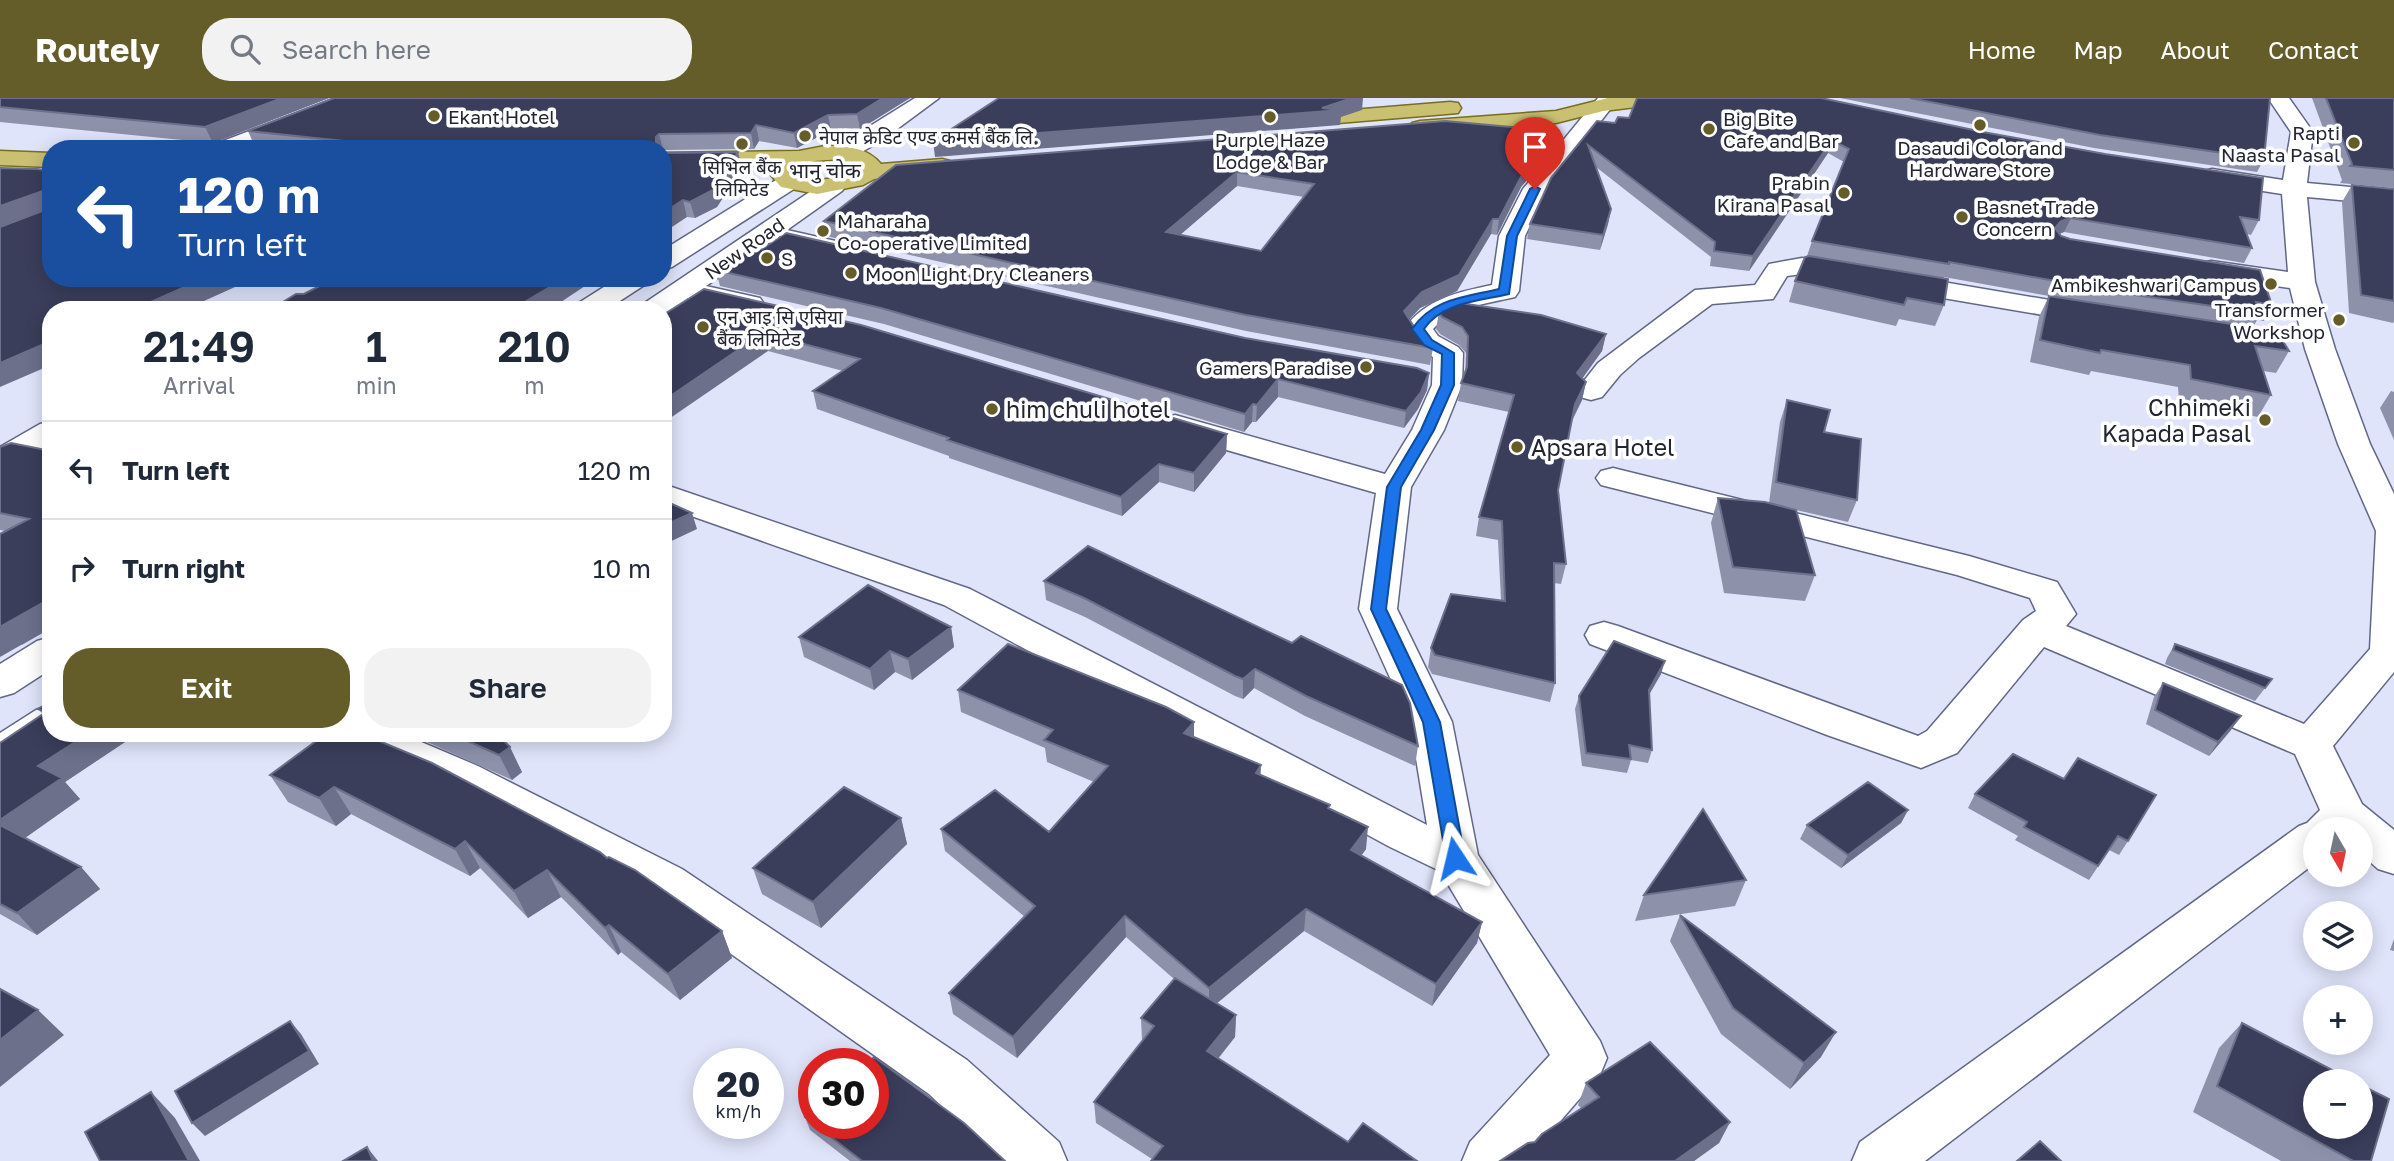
<!DOCTYPE html>
<meta charset="utf-8">
<style>
body{margin:0;font-family:"Golos Text","Noto Sans Devanagari",sans-serif;background:#f2f2f3;color:#1f2937;height:100vh;display:flex;flex-direction:column;font-size:26px;white-space:nowrap}
*{box-sizing:border-box;margin:0}
p{font-size:23px;color:#747a83}
.icon{flex:none;width:38px;height:38px;fill:none;stroke:currentColor;stroke-width:2;stroke-linecap:round;stroke-linejoin:round}
.map{position:relative;flex:1;overflow:hidden}
.panel{position:absolute;left:42px;top:203px;width:630px;height:441px;display:flex;flex-direction:column;background:#fff;border-radius:28px;box-shadow:0 4px 18px #0003}
.panel>*{flex:none}
.banner{position:absolute;left:42px;top:42px;width:630px;height:147px;border-radius:28px;box-shadow:0 4px 18px #0003;background:#1a4fa0;color:#fff;overflow:hidden}
.needle{width:46px;rotate:171deg}
.fabs{position:absolute;left:2303px;top:719px;display:grid;gap:14px}
.fabs a{display:grid;place-items:center;width:70px;height:70px;border-radius:50%;background:#fff;box-shadow:0 4px 18px #0003;font-size:35px}
.speed{position:absolute;left:693px;top:950px;display:flex;gap:14px;font-size:35px;font-weight:700;text-align:center}
.speed>*{display:grid;place-content:center;width:91px;height:91px;border-radius:50%;background:#fff;box-shadow:0 4px 18px #0003;line-height:1}
.speed small{font-size:18px;font-weight:400}
.speed .limit{border:10px solid #d22;background:#fff;color:#111}
.pin{position:absolute;display:grid;place-items:center;width:60px;height:60px;color:#fff;margin:-72px -30px;border-radius:50% 50% 50% 0;rotate:-45deg;box-shadow:0 0 7px #0007}
.pin .icon{rotate:45deg}
.me{position:absolute;width:77px;margin:-38px;rotate:350deg;stroke-linejoin:round;filter:drop-shadow(0 0 5px #0008)}
.turn{display:flex;align-items:center;gap:24px;height:147px;padding:0 21px;font-size:32px}
.turn .icon{width:91px;height:91px;stroke-width:2.5}
.turn b{display:block;font-size:49px;line-height:60px}
.eta{display:flex;justify-content:space-evenly;align-items:center;height:119px;text-align:center}
.eta b{font-size:42px;font-weight:600;line-height:49px}
.cta{display:flex;gap:14px;margin-top:auto;padding:14px 21px}
.cta a{flex:1;height:80px;border-radius:28px;background:#655d29;color:#fff;font-size:28px;font-weight:600;line-height:80px;text-align:center}
.cta a+a{background:#f2f2f3;color:#1f2937}
ul{padding:0;list-style:none}
li{display:flex;align-items:center;gap:21px;height:98px;padding:0 21px;border-top:2px solid #e0e1e3}
li div{flex:1}
li b{display:block;font-size:26px}
li em{font-style:normal}
header{display:flex;align-items:center;gap:42px;box-sizing:border-box;height:98px;padding:0 35px;background:#655d29;color:#fff}
header strong{font-size:33px}
nav{display:flex;gap:38px;margin-inline-start:auto;font-size:24px}
.search{width:490px;height:63px;background:#f2f2f3;display:flex;align-items:center;gap:18px;box-sizing:border-box;padding:0 24px;border-radius:28px;color:#747a83;font-size:26px}
.map>svg:first-child{display:block}
.lines{fill:none;stroke-linecap:round;stroke-linejoin:round}
.street-casing{stroke:#616786;stroke-width:3}
.primary-casing{stroke:#786e1e;stroke-width:3}
.street{fill:#fff;fill-rule:evenodd}
.primary{fill:#cac072;fill-rule:evenodd}
.wall{fill:#8d91aa;fill-rule:evenodd}
.shaded-wall{fill:#6c708b}
.building{fill:#3a3e5b;stroke:#6c708b;stroke-width:2;fill-rule:evenodd}
.route{fill:#1a73e8;stroke:#114b97;stroke-width:2}
.poi-dot{fill:#655d29;stroke:#fff;stroke-width:2.5}
.labels{text-anchor:middle;dominant-baseline:central;stroke-width:7;stroke-linejoin:round;paint-order:stroke}
.far-poi-label{font-size:19px;fill:#222431;stroke:#fff;text-anchor:start}
.far-street-label{font-size:19px;fill:#222431;stroke:#fff}
.far-neighbourhood-label{font-size:21px;fill:#222431;stroke:#fff}
.poi-label{font-size:23px;fill:#222431;stroke:#fff;text-anchor:start}
</style>
<header>
<strong>Routely</strong>
<div class="search"><svg class="icon" aria-label="search" viewBox="0 0 24 24"><circle cx="10" cy="10" r="6"/><path d="M15 15l6 6"/></svg>Search here</div>
<nav><a>Home</a><a>Map</a><a>About</a><a>Contact</a></nav>
</header>
<div class="map">
<svg width="2394" height="1063" viewBox="0 0 2394 1063">
<rect width="100%" height="100%" fill="#e0e4fa"/>
<g class="lines">
<g class="street-casing">
<path id="street" d="M336 0H365L362 4 244 51H212L215 46Z
M915 0H939L881 43 851 60H835L832 55 835 50Z
M1598 0H1619L1546 93 1525 138 1519 193 1515 199C1486 206 1454 208 1433 231L1438 238 1458 249 1463 255 1462 287 1444 332 1411 389 1397 511 1452 624 1478 757 1600 943 1607 960 1600 977 1526 1063H1462L1470 1044 1550 957 1440 773 1390 749 944 507 663 408V386L970 491 1427 727 1410 624 1359 511 1376 395 1164 334 1159 327 1164 320 1175 317 1385 376 1412 332 1432 287 1433 259 1418 250 1404 231C1425 201 1458 194 1492 187L1499 138 1523 91Z
M2268 0H2289L2313 34 2307 85 2394 93V107L2307 99 2315 184 2335 251 2370 346 2394 396V574L2333 648 2362 706 2394 732V776L2378 771 2361 756V732H2315V765L1925 1063H1852L1860 1044 2299 728 2307 725 2320 712 2295 656 2044 549 1957 655 1921 670 1827 637 1590 546 1585 537 1590 528 1604 524 1618 528 1918 638 1927 633 2023 522 2036 513 2030 500 1957 477 1601 387 1596 380 1601 373 1613 370 1969 458 2057 484 2076 516 2066 528 2304 626 2370 551 2376 433 2338 346 2305 251 2290 190 2211 179 2202 177 2198 171 2202 165 2211 163 2288 174 2282 96 2212 85 2204 83 2200 78 2204 73 2212 71 2283 82 2291 34Z
M789 77 797 79 801 84 797 89 672 169 663 171V152L781 79Z
M834 81 842 83 846 88 842 93 787 132 840 144 844 149 840 154 831 157 770 144 706 188 760 200 764 206 760 212 750 214 688 200 663 218V212H639L643 206 826 83Z
M1802 160 2096 210 2106 212 2110 218 2106 224 2096 226 1802 176 1787 178 1773 201 1712 206 1639 260 1620 277 1602 299 1591 302 1580 299 1576 293 1598 265 1695 192 1755 187 1769 166Z
M618 180H650L646 186 606 212H573L577 206Z
M51 323V346L12 369 0 372V349L40 326Z
M51 539V571L14 595 0 599V566L37 543Z
M51 607V635H61L15 666 0 670V635L36 612Z
M338 635H400L478 668 682 771 967 962 1059 1044 1067 1063H999L929 996 648 797 448 690 344 646Z"/>
</g>
<g class="primary-casing">
<path id="primary" d="M1608 0H1671L1668 4 1661 6 1603 13 1556 25 1420 37 1412 35 1409 30 1412 25 1420 23 1556 13Z
M1450 4 1458 5 1461 10 1458 15 1290 29 1282 28 1279 23 1282 18 1290 17Z
M825 48C846 48 867 49 881 66L942 61 950 63 954 68 950 73 942 75 874 81 863 87 817 96 781 89 770 76 776 67 663 69V55L799 53ZM840 61 859 69C844 80 811 88 794 75L814 63Z
M0 53 51 55V69L0 67Z"/>
</g>
<use href="#street" class="street"/>
<use href="#primary" class="primary"/>
</g>
<path class="wall" d="M0 0H329L213 45 0 24Z
M334 0H910L860 31 831 32 797 50 759 43 754 51 663 52V51H271L255 49 248 33Z
M1637 0 2259 122 2251 137 2247 136 2252 150 2244 165 2064 134 2059 136 2061 138 2272 207 2264 223 2257 222 2253 229 2289 253 2276 275 2263 273 2271 297 2258 319 2179 303 2178 289 2091 273 2089 277 2030 264 2039 219 2049 198 1944 179V207L1935 228 1899 221 1896 228 1789 204 1795 183 1807 158 1812 143 1844 64 1828 55 1749 173 1710 168 1711 159 1596 69 1611 111 1608 126 1600 152 1527 141 1530 124 1551 80 1615 25 1629 20Z
M1840 0H2270L2264 61 2257 74 2094 50Z
M2312 0H2394V90L2340 85 2342 82Z
M1556 47 1521 89 1497 137 1491 136 1457 193 1420 210 1409 222 1418 235 1433 250 1430 267 1246 233 826 138 824 123 896 67ZM1237 88 1304 99 1261 153 1180 137Z
M663 55 742 70 717 109 695 120 687 119Z
M2352 87 2394 91V223L2393 225 2349 215 2342 104Z
M716 172 1245 240 1429 275 1427 292 1418 311 1404 330 1278 299 1256 324H1252L1244 334 884 226 720 188Z
M704 191 1227 336 1226 355 1194 394 1159 384 1122 418 949 360V358L817 311 813 293 843 273 768 253Z
M1439 214 1606 236 1602 253 1582 281 1586 284 1582 302 1572 323 1558 392 1566 466 1561 486 1554 485 1555 585 1550 604 1432 576 1428 569 1431 550 1501 502 1498 442 1476 438 1479 419 1509 314 1458 303 1461 285 1465 275 1466 255 1459 247 1440 236 1436 231Z
M2391 293 2394 294V342L2380 310Z
M1787 302 1824 334 1857 402 1848 424 1796 412 1815 477 1805 503 1724 495 1711 425 1718 400 1769 405 1780 324Z
M0 349 51 353V530L22 547 5 433 0 432Z
M1088 448 1418 648 1415 668 1305 618 1254 590 1243 601 1235 598 1085 519 1046 502 1044 483Z
M951 529 954 549 912 582 895 574 874 592 804 559 799 539Z
M2175 546 2272 581 2255 603 2165 566 2167 560Z
M1661 576 1649 597 1652 652 1648 665 1631 662 1627 675 1582 668 1575 611 1579 598Z
M2163 585 2231 632 2209 658 2146 626 2154 599Z
M958 592 1194 639 1261 677 1330 711 1366 751 1361 758 1482 824 1477 845 1432 908 1304 833 1216 905 1236 917 1235 939 1218 961 1348 1044 1417 1063 1152 1061 1096 1025 1094 1004 1143 942H1142L1141 920 1174 881 1126 839 1017 960 953 916 949 895 1025 819 945 753 941 731 1049 734 1094 684 1047 664 1045 650 961 614Z
M51 603V635H149L138 643 131 640 65 684 80 701 25 740 81 769 100 791 37 837 0 816V645L43 616 38 611Z
M327 635 607 760 722 833 732 860 680 902 621 854 618 857 561 799 528 820 480 770 470 778 351 716 336 728 288 704 270 677Z
M407 635H496L522 674 512 682Z
M2013 656 2128 743 2119 757 2109 752 2089 782 2015 742 2018 738 1968 710 1975 696Z
M1908 712 1901 725 1841 770 1800 741 1807 727Z
M901 720 907 746 821 830 762 796 753 770Z
M1746 782 1735 808 1635 823 1644 797Z
M1680 817 1821 959 1790 991 1721 936 1670 843Z
M2394 841V853L2390 852Z
M2242 925 2371 1063H2281L2193 1014 2219 950Z
M1586 985 1730 1024 1719 1045 1694 1063H1500L1535 1044 1581 1010 1578 1007Z
M805 1019 1005 1063H850L810 1032Z"/>
<path class="shaded-wall" d="M282 0H329L213 45 205 29Z
M883 0H910L860 31 857 16Z
M1352 0H1363L1362 12 1341 19 1340 27 935 59 933 43 1322 10Z
M828 17 831 32 797 50 794 35Z
M756 27 759 43 754 51 751 35Z
M1558 33 1556 47 1521 89 1497 137 1499 121 1523 75Z
M659 36 663 51H656V39Z
M1832 42 1828 55 1749 173 1753 158Z
M738 54 742 70 717 109 695 120 690 104Z
M1237 74V88L1166 149V134Z
M43 93 51 110 0 129V108Z
M683 102 687 119 663 135V115Z
M1611 111 1608 126 1600 152 1603 137Z
M2071 120 2064 134 2054 138 2055 130 2061 123Z
M1493 121 1491 136 1457 193 1420 210 1402 229 1404 213Z
M205 180H255L184 212H133Z
M565 180H597L549 212H511Z
M763 235 768 253 663 325V303Z
M1606 236 1602 253 1573 293 1577 275Z
M51 243V267L0 289V265Z
M1429 275 1427 292 1418 311 1404 330 1406 313Z
M1278 281V299L1256 324 1257 307Z
M1586 284 1582 302 1571 324 1575 306Z
M1253 306 1252 324 1244 334 1245 316Z
M1227 336 1226 355 1194 394V375Z
M1159 366V384L1122 418 1121 399Z
M692 415 697 431 663 447V428Z
M51 500V530L0 559V529Z
M951 529 954 549 912 582 908 561Z
M890 553 895 574 874 592 870 571Z
M1665 563 1661 576 1644 605 1649 592Z
M1255 571 1254 590 1243 601V581Z
M2241 618 2231 632 2209 658 2218 644Z
M1194 624V646L1184 635Z
M89 635H128L131 640 65 684 80 701 15 747 0 730V722L38 668Z
M133 635H149L138 643Z
M510 649 522 674 512 682 499 657Z
M1261 667 1260 688 1256 675Z
M334 689 351 716 336 728 319 700Z
M1908 712 1901 725 1841 770 1848 757Z
M901 720 907 746 821 830 813 804Z
M1368 729 1366 751 1349 774 1351 752Z
M465 743 480 770 470 778 455 751Z
M81 769 100 791 37 837 17 815Z
M547 772 561 799 528 820 514 793Z
M1306 811 1304 833 1209 912V890Z
M1125 818 1126 839 1017 960 1013 939Z
M1482 824 1477 845 1432 908 1436 886Z
M609 827 621 854 618 857 605 830Z
M722 833 732 860 680 902 668 876Z
M38 912 64 937 0 989V942Z
M1236 917 1235 939 1206 975 1207 953Z
M290 923 301 936 319 966 205 1038 192 1025Z
M1836 934 1821 959 1790 991 1804 965Z
M151 994 175 1020 200 1063H189Z
M1730 1024 1719 1045 1694 1063H1675Z
M367 1049 378 1063H373Z"/>
<path class="building" d="M0 0H282L205 29 0 9Z
M334 0H883L857 16 828 17 794 35 756 27 751 35 659 36 656 39V51H348L363 45 248 33Z
M999 0H1352L1322 10 1341 12 933 43Z
M1637 0H1821L1983 34 2105 56 2263 80 2259 122 2240 119 2252 150 2071 120 2061 123 2055 130 2061 138 2070 141 2260 172 2272 207 2256 204 2261 215 2128 196 1949 164V166L1812 143 1849 51 1832 42 1753 158 1714 153 1715 144 1588 47 1611 111 1603 137 1530 126 1551 80 1597 23 1615 25 1618 19 1629 20Z
M1910 0H2270L2264 61 2100 37Z
M2326 0H2394V72L2350 68 2352 66Z
M1445 23 1558 33 1523 75 1499 121H1493L1459 177 1422 194 1404 213 1418 235 1433 244V250L1246 217 824 123 896 67ZM1237 74 1314 86 1261 153 1166 134Z
M738 54 713 92 690 104 683 102 663 115V55Z
M0 70 37 71 51 73V180H205L133 212 125 210 121 212H51V243L0 265V129L42 113 43 93 0 108Z
M2352 87 2394 91V203L2361 197Z
M786 135 1245 240 1417 270 1429 275 1421 294 1406 313 1278 281 1257 307 1253 306 1245 316 881 210 716 172 755 149 762 151Z
M1809 158 1948 181 1944 207 1907 200 1904 207 1795 183 1805 159Z
M335 180H565L511 212H270L296 196H304Z
M704 191 861 227 1227 336 1194 375 1159 366 1121 399 947 342 949 340 813 293 860 261 763 235 663 303V217Z
M2049 198 2277 233 2289 253 2255 248 2271 297 2191 281 2190 267 2101 252 2100 255 2040 242Z
M1453 204 1541 217 1606 236 1577 275 1586 284 1575 306 1558 392 1566 466 1554 465 1555 585 1435 557 1431 550 1451 496 1505 503 1502 423 1479 419 1514 297 1461 285 1467 269 1468 238 1462 229 1442 219 1439 214Z
M1787 302 1830 312 1824 334 1861 341 1857 402 1776 384Z
M11 345 51 353V500L0 529V436L29 421 0 415V349Z
M1718 400 1765 404 1796 412 1815 477 1733 469Z
M663 402 692 415 663 428Z
M1088 448 1292 545 1301 538 1402 587 1410 605 1418 648 1306 598 1255 571 1243 581 1235 578 1084 500 1044 483Z
M868 487 951 529 908 561 890 553 870 571 799 539Z
M1614 543 1665 563 1649 592 1652 652 1629 647 1631 661 1586 655 1579 598Z
M1008 546 1166 609 1194 624 1184 635 1261 667 1256 675 1330 707 1328 710 1368 729 1351 752 1482 824 1436 886 1306 811 1209 890 1125 818 1013 939 949 895 1035 808 941 731 995 692 1049 734 1108 668 1044 642 1053 632 958 592Z
M2175 546 2272 581 2265 590 2173 552Z
M2163 585 2241 618 2218 644 2155 612Z
M51 603V635H89L38 668 62 680 0 722V645L46 614 38 611Z
M327 635H360L432 665 600 754 607 760 609 759 635 772 722 833 668 876 609 827 605 830 547 772 514 793 465 743 455 751 334 689 319 700 270 677Z
M450 635H496L510 649 499 657Z
M2013 656 2064 681 2078 660 2156 697 2128 743 2118 738 2098 768 2024 729 2027 724 1975 696Z
M1868 684 1908 712 1848 757 1807 727Z
M844 689 901 720 813 804 753 770Z
M1703 711 1746 782 1644 797Z
M0 727 81 769 17 815 0 806Z
M1680 817 1836 934 1804 965 1733 910Z
M1175 880 1236 917 1207 953 1348 1044 1363 1025 1417 1063H1151L1163 1048 1094 1004 1154 928 1141 920Z
M0 891 38 912 0 942Z
M290 923 309 953 192 1025 175 993Z
M2242 925 2355 984H2315V1029H2361V987L2389 1001 2371 1063H2353L2217 988Z
M1650 944 1730 1024 1675 1063H1500L1528 1045 1535 1044 1542 1036 1599 999 1586 985Z
M874 959 964 1025 1005 1063H862L814 1026H873V966H867Z
M151 994 189 1063H100L85 1034Z
M814 1011V1025L805 1019Z
M2040 1043 2061 1063H2017Z
M367 1049 373 1063H343Z"/>
<path class="route" d="M1535 88 1540 91 1517 138 1509 196C1480 203 1442 204 1424 231L1432 242 1454 255V287L1434 332 1401 389 1386 511 1440 624 1465 760 1462 765 1455 768 1449 765 1446 760 1423 624 1371 511 1387 389 1421 332 1441 287 1442 256 1424 247 1412 231C1433 200 1466 199 1499 191L1507 138 1530 91Z"/>
<g class="poi-dot">
<circle cx="434" cy="18" r="7"/>
<circle cx="1270" cy="19" r="7"/>
<circle cx="1980" cy="27" r="7"/>
<circle cx="1709" cy="31" r="7"/>
<circle cx="805" cy="38" r="7"/>
<circle cx="2354" cy="45" r="7"/>
<circle cx="742" cy="46" r="7"/>
<circle cx="1844" cy="95" r="7"/>
<circle cx="1962" cy="119" r="7"/>
<circle cx="823" cy="133" r="7"/>
<circle cx="767" cy="160" r="7"/>
<circle cx="851" cy="175" r="7"/>
<circle cx="2271" cy="186" r="7"/>
<circle cx="2339" cy="222" r="7"/>
<circle cx="703" cy="229" r="7"/>
<circle cx="1366" cy="269" r="7"/>
<circle cx="992" cy="311" r="7"/>
<circle cx="2265" cy="322" r="7"/>
<circle cx="1517" cy="349" r="7"/>
</g>
<g class="labels">
<g class="far-poi-label">
<text x="448" y="18">Ekant Hotel</text>
<text x="1723" y="20">Big Bite<tspan x="1723" dy="22">Cafe and Bar</tspan></text>
<text x="2340" y="34" text-anchor="end">Rapti<tspan x="2340" dy="22">Naasta Pasal</tspan></text>
<text x="819" y="38">नेपाल क्रेडिट एण्ड कमर्स बैंक लि.</text>
<text x="1270" y="41" text-anchor="middle">Purple Haze<tspan x="1270" dy="22">Lodge &amp; Bar</tspan></text>
<text x="1980" y="49" text-anchor="middle">Dasaudi Color and<tspan x="1980" dy="22">Hardware Store</tspan></text>
<text x="742" y="68" text-anchor="middle">सिभिल बैंक<tspan x="742" dy="22">लिमिटेड</tspan></text>
<text x="1830" y="84" text-anchor="end">Prabin<tspan x="1830" dy="22">Kirana Pasal</tspan></text>
<text x="1976" y="108">Basnet Trade<tspan x="1976" dy="22">Concern</tspan></text>
<text x="837" y="122">Maharaha<tspan x="837" dy="22">Co-operative Limited</tspan></text>
<text x="781" y="160">S</text>
<text x="865" y="175">Moon Light Dry Cleaners</text>
<text x="2257" y="186" text-anchor="end">Ambikeshwari Campus</text>
<text x="2325" y="211" text-anchor="end">Transformer<tspan x="2325" dy="22">Workshop</tspan></text>
<text x="717" y="218">एन आइ सि एसिया<tspan x="717" dy="22">बैंक लिमिटेड</tspan></text>
<text x="1352" y="269" text-anchor="end">Gamers Paradise</text>
</g>
<g class="far-street-label">
<text transform="translate(744 150) rotate(-35)">New Road</text>
</g>
<g class="far-neighbourhood-label">
<text x="825" y="72">भानु चोक</text>
</g>
<g class="poi-label">
<text x="2251" y="309" text-anchor="end">Chhimeki<tspan x="2251" dy="26">Kapada Pasal</tspan></text>
<text x="1006" y="311">him chuli hotel</text>
<text x="1531" y="349">Apsara Hotel</text>
</g>
</g>
</svg>
<div class="fabs">
<a><svg class="needle" viewBox="-14 -14 28 28"><path d="M0-13l5 13h-10z" fill="#e53935"/><path d="M0 13l5-13h-10z" fill="#747a83"/></svg></a>
<a><svg class="icon" aria-label="layers" viewBox="0 0 24 24"><path d="M12 4l9 5-9 5-9-5zM3 14l9 5 9-5"/></svg></a>
<a>+</a>
<a>−</a>
</div>
<div class="speed"><div>20<small>km/h</small></div><div class="limit">30</div></div>
<div class="pin" style="left:1535px;top:91px;background:#d93025"><svg class="icon" aria-label="arrive" viewBox="0 0 24 24"><path d="M6 21V4h12l-3 4 3 4H6"/></svg></div>
<svg class="me" style="left:1455px;top:760px" viewBox="-20 -20 40 40"><path d="M0-17L14 15 0 8-14 15z" fill="#1a73e8" stroke="#fff" stroke-width="4"/></svg>
<div class="banner">
<div class="turn"><svg class="icon" aria-label="left" viewBox="0 0 24 24"><path d="M17 20v-9H6M10 6l-5 5 5 5"/></svg><div><b>120 m</b>Turn left</div></div>
</div>
<section class="panel">
<div class="eta">
<div><b>21:49</b><p>Arrival</p></div>
<div><b>1</b><p>min</p></div>
<div><b>210</b><p>m</p></div>
</div>
<ul>
<li><svg class="icon" aria-label="left" viewBox="0 0 24 24"><path d="M17 20v-9H6M10 6l-5 5 5 5"/></svg><div><b>Turn left</b></div><em>120 m</em></li>
<li><svg class="icon" aria-label="right" viewBox="0 0 24 24"><path d="M7 20v-9h11M14 6l5 5-5 5"/></svg><div><b>Turn right</b></div><em>10 m</em></li>
</ul>
<div class="cta"><a>Exit</a><a>Share</a></div>
</section>
</div>
